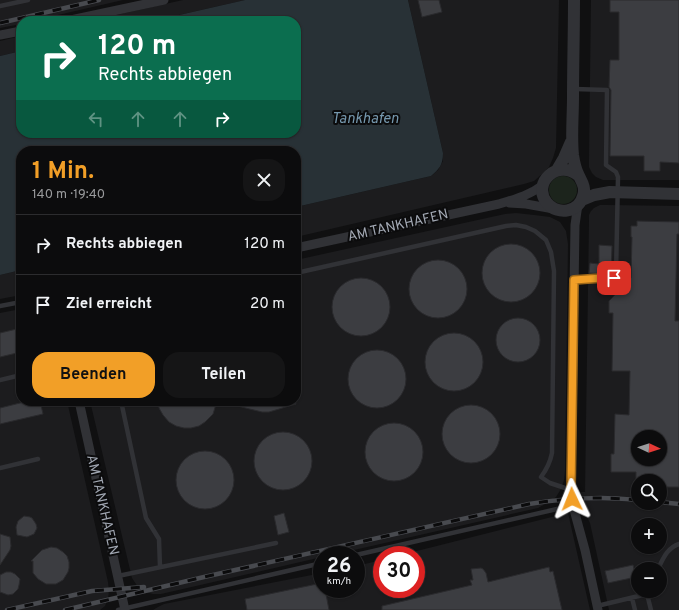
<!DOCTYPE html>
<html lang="de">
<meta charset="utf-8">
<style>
body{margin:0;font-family:Overpass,sans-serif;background:#151516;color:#f1f3f6;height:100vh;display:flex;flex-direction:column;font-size:15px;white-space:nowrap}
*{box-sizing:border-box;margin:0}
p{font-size:13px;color:#9a9b9d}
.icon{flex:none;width:22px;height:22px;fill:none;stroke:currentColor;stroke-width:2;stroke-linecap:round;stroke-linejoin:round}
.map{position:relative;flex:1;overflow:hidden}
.drawer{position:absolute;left:16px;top:146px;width:285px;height:260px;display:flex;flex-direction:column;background:#0c0c0d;border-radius:16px;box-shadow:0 1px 3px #0004,0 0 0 1px #2c2c2e}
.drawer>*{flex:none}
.hud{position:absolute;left:16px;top:16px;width:285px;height:122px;border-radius:16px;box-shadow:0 1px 3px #0004,0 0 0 1px #2c2c2e;background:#0b6e4f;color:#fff;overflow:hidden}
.needle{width:26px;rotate:94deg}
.tools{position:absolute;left:631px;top:430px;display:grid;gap:8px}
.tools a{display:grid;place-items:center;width:36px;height:36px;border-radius:50%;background:#0c0c0d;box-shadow:0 1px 3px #0004,0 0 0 1px #2c2c2e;font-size:20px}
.speed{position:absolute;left:313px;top:546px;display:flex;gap:8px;font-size:20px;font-weight:700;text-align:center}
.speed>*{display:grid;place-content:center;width:52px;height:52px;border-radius:50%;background:#0c0c0d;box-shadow:0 1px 3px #0004,0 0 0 1px #2c2c2e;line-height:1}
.speed small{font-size:10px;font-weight:400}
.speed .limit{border:6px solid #d22;background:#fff;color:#111}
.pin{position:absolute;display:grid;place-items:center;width:34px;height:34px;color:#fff;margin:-17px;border-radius:8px;box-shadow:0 2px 6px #0006}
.me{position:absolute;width:44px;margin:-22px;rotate:358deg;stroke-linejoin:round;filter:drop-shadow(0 0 3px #0008)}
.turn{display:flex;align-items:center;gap:14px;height:84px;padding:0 16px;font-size:18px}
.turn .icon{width:52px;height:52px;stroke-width:2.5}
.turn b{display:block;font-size:28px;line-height:34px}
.lanes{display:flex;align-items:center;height:38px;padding:0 16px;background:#0003;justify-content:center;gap:20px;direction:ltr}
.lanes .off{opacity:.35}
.round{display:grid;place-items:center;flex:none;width:42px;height:42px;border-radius:16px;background:#151516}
.summary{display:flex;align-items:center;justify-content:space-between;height:68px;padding:0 16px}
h1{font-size:24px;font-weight:700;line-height:30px;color:#f29f27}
.action{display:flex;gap:8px;margin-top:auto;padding:8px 16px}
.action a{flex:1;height:46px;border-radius:16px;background:#f29f27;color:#111;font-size:16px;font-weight:700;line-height:46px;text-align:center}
.action a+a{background:#151516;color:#f1f3f6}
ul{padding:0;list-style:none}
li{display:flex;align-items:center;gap:12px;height:60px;padding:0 16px;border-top:1px solid #2c2c2e}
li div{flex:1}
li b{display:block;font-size:15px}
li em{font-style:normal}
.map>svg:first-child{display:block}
.built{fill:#1c1c1e;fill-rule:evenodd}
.green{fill:#1c241c}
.water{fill:#283136}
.building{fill:#3c3d41;stroke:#2a2a2d;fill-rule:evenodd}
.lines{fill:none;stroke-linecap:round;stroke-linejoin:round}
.service{stroke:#313236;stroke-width:4.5}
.minor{stroke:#313236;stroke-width:9}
.tertiary{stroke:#313236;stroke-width:12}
.rail-casing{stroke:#484a4f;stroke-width:4.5}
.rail{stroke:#0b0b0c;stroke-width:3;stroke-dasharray:9;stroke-linecap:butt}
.route-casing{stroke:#9d6719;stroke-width:10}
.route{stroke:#f29f27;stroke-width:7}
.labels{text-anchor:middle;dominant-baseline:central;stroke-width:4;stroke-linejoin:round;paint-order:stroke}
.street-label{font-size:14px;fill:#a1a7b2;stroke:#0b0b0c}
.water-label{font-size:15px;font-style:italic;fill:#7698ae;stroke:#0b0b0c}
</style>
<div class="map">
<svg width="679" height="610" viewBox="0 0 679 610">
<rect width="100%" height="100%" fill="#101011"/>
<path class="built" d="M0 0H123L32 21H21V24L0 28Z
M183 0H245L153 21H89Z
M408 0H559L556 148 553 158 549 167 541 175 534 181 524 184 296 237V207L431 176 438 170 443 161V153Z
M591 0H679V180H603L596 177 592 173 589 167V159Z
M21 36V51L0 56V41Z
M600 205H608L679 206V610H609L590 523 583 509 579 492H585L589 220V215L591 211 594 208ZM638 437H660V459H638ZM638 481H660V503H638ZM638 525H660V547H638ZM638 569H660V591H638Z
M516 213 534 215 550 217 560 222 566 231 568 244 565 471 564 480 561 489 556 497 547 503 538 508 332 555H322V557L161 594H153L146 592 138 587 132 578 90 401H296V260L505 214Z
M21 270V295L0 299V275Z
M21 309V401H67L108 582 109 591 108 598 105 606 100 610H0V313Z
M568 513 590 610H153L158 607 164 604 322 573V589H356V566L382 560V589H416V555H401Z"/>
<path class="green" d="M549 190a14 14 0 1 1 28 0a14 14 0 1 1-28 0Z"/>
<path class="water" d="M245 0H408L443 153C443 165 439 169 431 176L296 207V151H21V270L0 275V56L21 51V133H296V21H153Z"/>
<path class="building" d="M418 0H439L442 12 422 17Z
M610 0H679V163L660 162V171H644V156H610L611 90 609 87 610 60H619V12H610Z
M637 221 679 222V234H677L675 321H679V487H660V481H636V472H611V454H614L615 414 629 415 630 371H612L613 313H609V301L631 278 632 237H631V226H637ZM638 437H660V459H638Z
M482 273a29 29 0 1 1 58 0a29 29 0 1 1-58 0Z
M599 245 612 246 611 274 589 273 590 263 599 264Z
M409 289a29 29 0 1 1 58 0a29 29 0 1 1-58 0Z
M332 307a29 29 0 1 1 58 0a29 29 0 1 1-58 0Z
M496 340a22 22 0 1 1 44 0a22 22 0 1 1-44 0Z
M21 328V352L0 357V333Z
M425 362a29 29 0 1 1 58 0a29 29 0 1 1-58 0Z
M348 379a29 29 0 1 1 58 0a29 29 0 1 1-58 0Z
M28 401V404L40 401 43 414 0 424V408Z
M158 401H217L213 414 205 422 199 426 191 428H184L176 426 169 422 163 415 159 408Z
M234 401H295L296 404 269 412H262L233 405Z
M442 434a29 29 0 1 1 58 0a29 29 0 1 1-58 0Z
M365 452a29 29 0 1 1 58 0a29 29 0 1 1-58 0Z
M254 461a29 29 0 1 1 58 0a29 29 0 1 1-58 0Z
M176 480a29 29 0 1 1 58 0a29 29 0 1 1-58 0Z
M284 513 289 532 278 535 274 516Z
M24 516 30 517 32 518 36 524 37 528 34 534 27 537 17 535 16 527 18 521Z
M0 534 10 537 11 546 10 550 0 565Z
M51 547 57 548 63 552 67 556 69 562V568L68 572 63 580 56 584H46L38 579 33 573V561H31L42 550Z
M633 565 636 577 608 583 605 571Z
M549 567 550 572 553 571 562 610H382V606L472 585 470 580H473L471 569 481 568 483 569 486 573 488 582Z
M6 572H11L15 574 20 579 19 585 18 589 13 594 8 595 0 592V575Z
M322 583V589H325L329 610H247L245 599Z"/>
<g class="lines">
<path class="service" d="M0 6 28 0
M296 273 506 226 516 225 526 227 535 231 546 240 551 252 554 271 552 453C550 463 547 469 541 477L550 483 571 490
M575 280 611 279 614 278 616 275 618 177 616 172 606 165 607 90 575 89
M0 306 21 302
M0 380 21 375
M121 401 146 518 159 539 160 567
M0 468 38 459
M356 555 557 509 573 506
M658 569C663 559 667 548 679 544
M118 576 276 543
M632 598 635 610
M597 606 647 594 651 610
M118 610 322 563"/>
<path class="minor" d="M66 21 164 0
M0 35 21 31
M509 203 526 204 554 209
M578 204 575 225 571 490 573 506 585 550 598 610
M296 248 499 204C515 199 530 195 543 185
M79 401 125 610"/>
<path class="tertiary" d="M574 0C574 32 573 65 573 97 573 117 571 136 573 155 574 162 576 170 579 176 582 182 586 188 583 196 579 212 558 216 547 203 531 183 558 158 579 176
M557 170 564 158 571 142
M582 200 594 195 610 192 679 194"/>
<g class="rail-casing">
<path id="rail" d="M0 23 99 0
M660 502 679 504
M7 610 92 591 144 587
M65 610 204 577 529 504C553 500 577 498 601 498 613 498 626 499 638 500"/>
</g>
<use href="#rail" class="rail"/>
</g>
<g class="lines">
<g class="route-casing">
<path id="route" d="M572 499 571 490 574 280 602 278 611 279 614 278"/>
</g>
<use href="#route" class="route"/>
</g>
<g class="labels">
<g class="street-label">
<text transform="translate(398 226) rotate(-13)">AM TANKHAFEN</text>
<text transform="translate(102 505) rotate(77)">AM TANKHAFEN</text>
</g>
<g class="water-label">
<text x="365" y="119">Tankhafen</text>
</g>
</g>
</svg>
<div class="tools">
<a><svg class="needle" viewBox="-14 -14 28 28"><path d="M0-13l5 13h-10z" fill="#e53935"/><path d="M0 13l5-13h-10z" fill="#9a9b9d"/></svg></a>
<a><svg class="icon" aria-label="search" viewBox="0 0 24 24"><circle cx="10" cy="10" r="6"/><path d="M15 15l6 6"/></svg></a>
<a>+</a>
<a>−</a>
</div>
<div class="speed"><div>26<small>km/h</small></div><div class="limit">30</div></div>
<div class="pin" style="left:614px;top:278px;background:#d93025"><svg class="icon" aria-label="arrive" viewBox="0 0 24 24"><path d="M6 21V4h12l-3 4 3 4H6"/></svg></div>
<svg class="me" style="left:572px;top:499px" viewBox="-20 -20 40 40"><path d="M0-17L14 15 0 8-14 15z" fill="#f29f27" stroke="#fff" stroke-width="4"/></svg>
<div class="hud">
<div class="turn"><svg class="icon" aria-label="right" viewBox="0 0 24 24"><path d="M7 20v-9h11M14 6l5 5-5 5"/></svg><div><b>120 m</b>Rechts abbiegen</div></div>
<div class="lanes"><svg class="icon off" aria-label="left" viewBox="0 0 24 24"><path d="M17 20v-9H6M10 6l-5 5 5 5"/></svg><svg class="icon off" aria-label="ahead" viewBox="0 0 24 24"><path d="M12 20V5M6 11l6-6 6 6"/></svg><svg class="icon off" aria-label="ahead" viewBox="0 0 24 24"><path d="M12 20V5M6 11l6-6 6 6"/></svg><svg class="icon" aria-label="right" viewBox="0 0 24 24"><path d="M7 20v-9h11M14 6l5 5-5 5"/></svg></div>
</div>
<section class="drawer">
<div class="summary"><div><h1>1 Min.</h1><p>140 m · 19:40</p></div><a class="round"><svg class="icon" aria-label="close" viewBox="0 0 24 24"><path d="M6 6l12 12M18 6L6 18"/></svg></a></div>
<ul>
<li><svg class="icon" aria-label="right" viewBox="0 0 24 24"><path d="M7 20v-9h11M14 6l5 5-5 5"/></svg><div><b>Rechts abbiegen</b></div><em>120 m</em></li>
<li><svg class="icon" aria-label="arrive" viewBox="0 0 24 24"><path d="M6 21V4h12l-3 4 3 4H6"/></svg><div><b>Ziel erreicht</b></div><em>20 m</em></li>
</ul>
<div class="action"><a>Beenden</a><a>Teilen</a></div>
</section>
</div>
